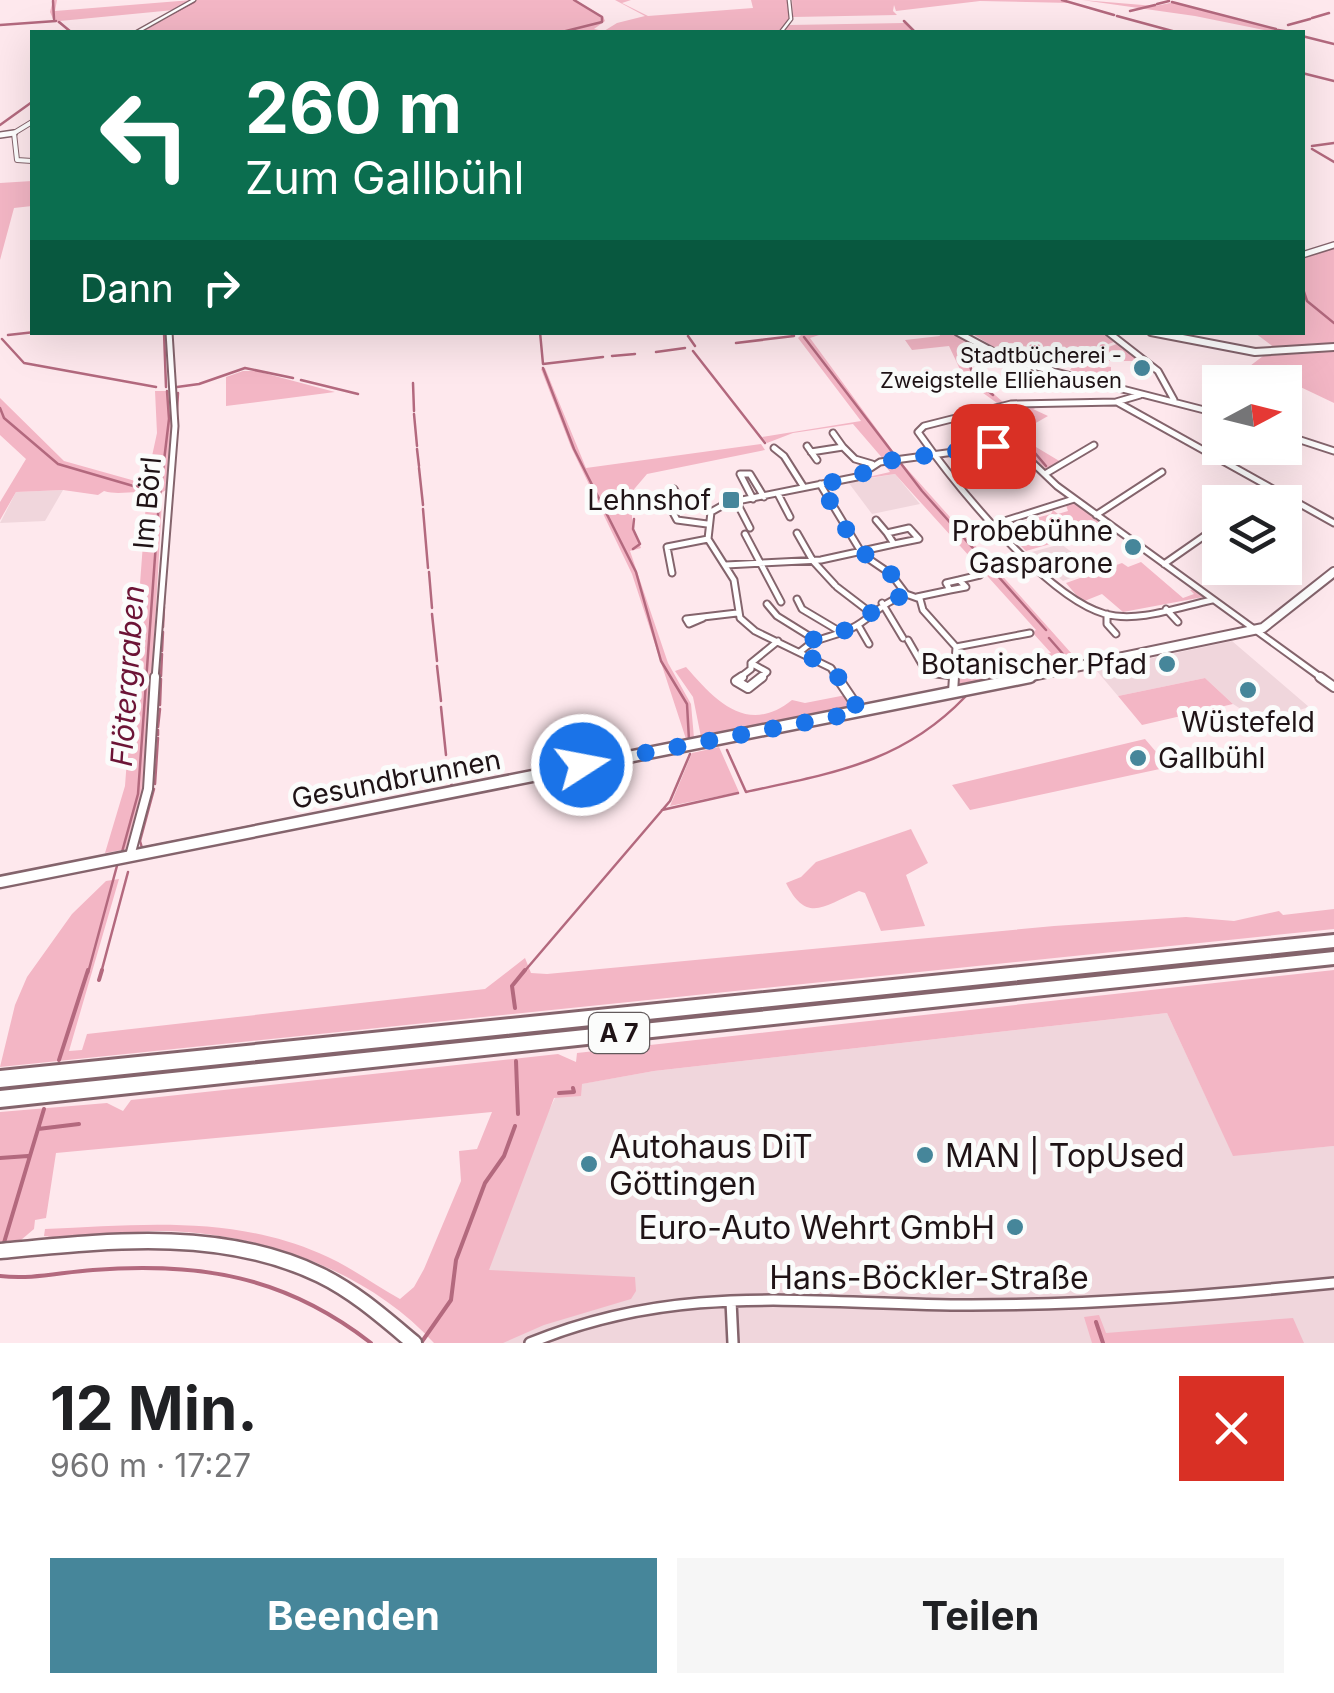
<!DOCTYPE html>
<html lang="de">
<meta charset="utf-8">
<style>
body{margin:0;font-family:Inter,sans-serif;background:#f6f6f6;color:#202124;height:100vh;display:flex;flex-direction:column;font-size:38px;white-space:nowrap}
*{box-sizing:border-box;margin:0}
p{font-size:32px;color:#757577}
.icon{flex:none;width:55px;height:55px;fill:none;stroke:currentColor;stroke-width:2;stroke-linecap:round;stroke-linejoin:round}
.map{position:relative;height:1343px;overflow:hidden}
.panel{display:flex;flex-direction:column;background:#fff;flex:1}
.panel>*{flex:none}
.top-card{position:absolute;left:30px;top:30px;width:1275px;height:305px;border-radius:0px;box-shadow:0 10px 40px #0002;background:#0b6e4f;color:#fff;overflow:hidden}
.needle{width:65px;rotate:83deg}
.fabs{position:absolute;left:1202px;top:365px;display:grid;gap:20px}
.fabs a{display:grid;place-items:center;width:100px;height:100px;border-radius:0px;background:#fff;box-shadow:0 10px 40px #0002;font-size:50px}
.pin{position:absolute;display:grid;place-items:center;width:85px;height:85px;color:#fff;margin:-42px;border-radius:20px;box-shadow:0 5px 15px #0006}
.me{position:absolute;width:110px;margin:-55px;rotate:79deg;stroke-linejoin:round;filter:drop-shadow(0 0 8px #0008)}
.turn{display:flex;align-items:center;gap:35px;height:210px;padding:0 50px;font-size:45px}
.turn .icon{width:130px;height:130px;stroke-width:2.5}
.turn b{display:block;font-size:70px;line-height:85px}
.then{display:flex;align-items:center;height:95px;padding:0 50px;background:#0003;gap:20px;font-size:38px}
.round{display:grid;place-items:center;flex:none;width:105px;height:105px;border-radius:0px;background:#f6f6f6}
.summary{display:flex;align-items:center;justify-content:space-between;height:170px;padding:0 50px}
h1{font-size:60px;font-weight:700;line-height:75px}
.button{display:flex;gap:20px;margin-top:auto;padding:20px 50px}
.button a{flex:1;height:115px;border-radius:0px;background:#46869a;color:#fff;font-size:40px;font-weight:700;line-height:115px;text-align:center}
.button a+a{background:#f6f6f6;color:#202124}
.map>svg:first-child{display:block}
.built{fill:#f0d6dc}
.green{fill:#f3b6c5}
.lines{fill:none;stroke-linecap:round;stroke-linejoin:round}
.stream-far1{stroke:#b3697e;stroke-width:2.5}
.stream{stroke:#b3697e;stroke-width:4}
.minor-far4-casing{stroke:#84646c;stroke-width:5}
.minor-far3-casing{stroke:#84646c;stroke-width:6}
.minor-far2-casing{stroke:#84646c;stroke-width:9}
.minor-far1-casing{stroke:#84646c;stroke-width:12}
.minor-casing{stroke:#84646c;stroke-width:14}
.tertiary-far3-casing{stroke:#84646c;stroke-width:8}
.tertiary-far2-casing{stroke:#84646c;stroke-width:10}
.tertiary-far1-casing{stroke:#84646c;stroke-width:12}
.tertiary-casing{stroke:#84646c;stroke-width:15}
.secondary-casing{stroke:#84646c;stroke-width:19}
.motorway-casing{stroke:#84646c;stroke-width:6}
.minor-far4{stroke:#fff;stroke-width:2.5}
.minor-far3{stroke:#fff;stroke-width:4}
.minor-far2{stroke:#fff;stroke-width:5}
.minor-far1{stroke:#fff;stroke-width:8}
.minor{stroke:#fff;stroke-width:9}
.tertiary-far3{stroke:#fff;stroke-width:5}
.tertiary-far2{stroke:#fff;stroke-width:6}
.tertiary-far1{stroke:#fff;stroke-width:8}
.tertiary{stroke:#fff;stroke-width:10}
.secondary{stroke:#fff;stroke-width:14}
.motorway{fill:#fff;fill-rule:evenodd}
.route{stroke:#1a73e8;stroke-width:18;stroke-dasharray:0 32.4}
.poi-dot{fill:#46869a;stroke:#fbfcfb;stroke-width:4}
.labels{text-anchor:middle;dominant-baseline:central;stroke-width:10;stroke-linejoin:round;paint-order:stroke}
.far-poi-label{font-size:22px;fill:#1f1316;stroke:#fbfcfb;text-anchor:end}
.shield{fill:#fbfcfb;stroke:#61595b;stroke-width:2.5}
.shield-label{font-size:25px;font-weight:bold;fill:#1f1316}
.poi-label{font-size:28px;fill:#1f1316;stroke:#fbfcfb;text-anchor:end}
.street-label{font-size:28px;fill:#1f1316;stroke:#fbfcfb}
.water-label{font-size:30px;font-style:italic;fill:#6c1436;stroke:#fbfcfb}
.near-poi-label{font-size:32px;fill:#1f1316;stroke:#fbfcfb;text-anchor:start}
.near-street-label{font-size:32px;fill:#1f1316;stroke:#fbfcfb}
</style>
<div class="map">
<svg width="1334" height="1343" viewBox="0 0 1334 1343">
<rect width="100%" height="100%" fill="#fee8ed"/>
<path class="built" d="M895 474 920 504 872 514 848 482Z
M63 490 45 521 0 523 16 492Z
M1061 544 1094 569 1063 581 1028 553Z
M1232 641 1309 707 1261 722 1233 704 1205 678 1118 696 1096 670Z
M1167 1013 1233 1155 1334 1146V1343H472L454 1304 555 1098 581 1084 654 1071Z"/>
<path class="green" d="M53 0H57L55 11 192 0 174 10 60 21 72 32 55 21 0 25 54 21 50 12Z
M196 0H574L603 16 605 21 594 29 604 31 617 23 645 16 615 0H631L622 3 648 16 753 8 751 0H788L789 18 779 32H140Z
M792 0H1063L1177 32 1071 3 980 1 896 11 894 5 893 11 897 15 793 17Z
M1082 0 1155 6 1175 2 1275 29 1269 31 1195 16Z
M905 23 915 32H783L789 25Z
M32 181V206L14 208 0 260V183Z
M1334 248V345C1300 339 1276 355 1237 348H1275L1255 333 1302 332 1303 256Z
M803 333H825L810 338 898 458 884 460 853 424 793 433 767 443 762 437 861 421 798 338Z
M939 333H955L980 349 966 355C974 377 986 387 1003 402L997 403 965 380 949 346 912 350 905 340 940 336Z
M971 333H1103L1114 342 1062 360 1044 355 1037 363 997 349Z
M1119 343 1144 361H1100L1101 366 1111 367V373L1122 385 1070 370 1078 359Z
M1334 350V403L1292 383 1285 388V382H1229L1263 356Z
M545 368 586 468 761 444 765 450 647 474 630 494 633 529 641 548 630 551 668 663 691 704 694 738 686 739 632 574 571 447 541 369Z
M243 371H256L335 392 226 406V377Z
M155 391H171L174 418 166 490 153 498V494C136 489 120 496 104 491L98 495 63 490 16 492 0 520V502L26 459 0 435V398L64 461 146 484 157 433Z
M1049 403 1033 409 1048 416 1034 424 1031 444 1061 462 1046 469 1015 442 1016 423 998 409Z
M900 461 1080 663 957 684 959 673 1051 653 1032 632 1036 630 895 474 855 480 890 472 883 463Z
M162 501 147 768 144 794 127 849 105 853 125 786 146 503Z
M1075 502 1109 527 1026 551 1002 527 1051 514 1053 510 1058 514 1068 511 1066 505Z
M1141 562 1183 598 1194 594 1190 590 1194 589 1203 597 1123 612 1102 594 1082 602 1066 583 1122 563 1128 567Z
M686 667C715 700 747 736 792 700L805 703 846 695 852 707 701 737 693 697 675 671Z
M1205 678 1233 704 1142 725 1118 696Z
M1145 739 1169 767 970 810 952 785Z
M719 747 739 792 670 806 692 753Z
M911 829 928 863 906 875 925 926 881 931 865 893 859 891C825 905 807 925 786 883L801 877 816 862Z
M119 879 69 1051 82 1050 87 1034 485 989 525 958 531 973 547 974 1054 926 1186 917 1234 921 1279 911 1283 915 1334 909V929L0 1067 15 1005 27 977 72 914 106 881Z
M1334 970V1146L1233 1156 1167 1013 654 1071 582 1084 581 1096 554 1098 489 1270 635 1277 636 1291 631 1299 544 1325 503 1343H434C367 1270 263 1234 166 1231 125 1230 83 1242 44 1236L45 1229C138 1225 231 1215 319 1253 348 1265 373 1284 400 1299L414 1287 424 1269 461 1181 459 1151 477 1149 492 1112 56 1153 46 1218 35 1220 34 1229 21 1240 0 1242V1112L107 1103 123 1111 131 1100 558 1054 576 1062 577 1053Z
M1099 1315 1106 1333 1293 1318 1304 1343H1092L1084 1317Z"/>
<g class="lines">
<path class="stream-far1" d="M1062 0 1114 15
M53 1 54 19
M1172 2 1276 29
M1157 4 1169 1
M1130 11 1155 5
M173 13 194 2
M1117 16 1176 32
M1312 18 1329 13
M904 21 914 31
M59 22 71 32
M0 25 56 21
M1288 25 1310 19
M1278 30 1290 32
M562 32 602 22V17L574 0
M1302 36 1334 44
M1302 73 1334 81
M0 125 32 102
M1312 146 1334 143
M1312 149 1334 162
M1302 286 1307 301 1334 323
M164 332 166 387
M540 332 543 364 603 357
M802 332H819
M8 335 35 332
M688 336 695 346
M804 337 922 491 1046 630
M2 339 24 363 156 387
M736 343 794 336
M693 351 765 443
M983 351 995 356
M656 352 685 348
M966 355 975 380 993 395
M612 356 635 354
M543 368 574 449 636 572 661 661 687 704 689 740 573 763
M301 380 358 394
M413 383 414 411
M177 387 199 384 245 368 293 378
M0 408 4 418 58 464 147 490
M414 414 417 446
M1025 420 1030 429 1027 442 1032 450
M417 449 419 466
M1035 453 1046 466
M419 468 423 505
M160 494 169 419 167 391
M172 496 178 393
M423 509 428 568
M633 549 640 544 633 529 634 519
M429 572 432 608
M164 591V604
M432 614 437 661
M163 627 164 607
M162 651 163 632
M1083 661 1101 658
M437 666 441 701
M161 676 162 654
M967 684 1060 663 1063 654 1049 638
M160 705 161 679
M441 707 446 755
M158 727 160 709
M158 730V735
M727 750 746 792C832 773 902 763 965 697
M447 762 452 787
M155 784 158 738
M154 789 140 841 142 848 429 791
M662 810 738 793
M122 852 138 794 159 501
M88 973 118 862
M101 973 128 872
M523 973 670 801 690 754"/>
<path class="stream" d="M99 980 102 970
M515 1008 512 986 525 970
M59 1060 88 970
M516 1061 518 1114
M559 1093 574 1092 573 1088
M38 1129 79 1124
M0 1158 28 1156
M3 1246 44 1109
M0 1276C32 1280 62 1272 93 1270 200 1262 285 1276 371 1343
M1096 1322 1103 1343
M421 1343 451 1300 456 1260 485 1183 504 1156 515 1126"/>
<g class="minor-far4-casing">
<path id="minor-far4" d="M137 32 194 0
M781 32 791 19 789 0"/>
</g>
<g class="minor-far3-casing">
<path id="minor-far3" d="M14 133 17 160 32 161
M14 133 32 122"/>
</g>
<g class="minor-far2-casing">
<path id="minor-far2" d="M957 332 1009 360 1220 414
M1108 332 1158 371 1174 400
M1140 395 1116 402 1011 404 924 426 918 432C954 483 1045 597 1105 614 1138 623 1179 607 1212 600
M1117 402 1334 523
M1285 435 1334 451
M807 446 817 460
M843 447 855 459 872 464
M774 448 784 456 803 486
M811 452 843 447 833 433
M1045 474 1094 445
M820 484 863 555 891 574 906 594 920 599 923 610 956 647 954 679
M674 489 677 494 664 496Z
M778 494 790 517
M664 496 677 520 707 524
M753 499 740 474H750L764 497
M736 501 750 528
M1252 502 1271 489
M1096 515 1162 472
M876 520 887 533
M995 524 1074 499
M909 528 919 539 894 544 887 533Z
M797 533 813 561 835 585
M745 534 781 602
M1164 564 1220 525
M726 565 821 560 894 544
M672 573 667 547 708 539
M959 580 980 575
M959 580 966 587 950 590 946 583Z
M837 587 871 613
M917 597 950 590
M797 599 802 609 839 631
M882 603 903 638
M767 604 777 616 814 639
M1166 609 1178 622
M1107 614V624L1116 634
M703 618 689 624 686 619 737 613
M858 625 869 644
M908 640 927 673 953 676
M956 647 1030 633
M801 651C817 636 833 638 852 628 872 618 879 604 906 594
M751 663 767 672 759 679
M751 663 778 641
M155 679 175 426 169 332
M738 679 751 669V663
M838 679 831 668 755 631 740 618 734 580 708 539 711 512 727 503 857 477 880 462 1013 444 1057 486 1323 679"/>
</g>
<g class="minor-far1-casing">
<path id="minor-far1" d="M742 677 736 681 748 688 762 677
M837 677 860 711
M1320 677 1334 687
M953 692 954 677
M130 856 148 789 155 677"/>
</g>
<g class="minor-casing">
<path id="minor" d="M731 1301 733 1343
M530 1343C683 1280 812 1305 971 1305 1092 1305 1213 1295 1334 1283"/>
</g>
<g class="tertiary-far3-casing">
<path id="tertiary-far3" d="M0 135 14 133
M1302 255 1334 245"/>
</g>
<g class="tertiary-far2-casing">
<path id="tertiary-far2" d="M1151 332 1255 352 1334 347"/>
</g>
<g class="tertiary-far1-casing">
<path id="tertiary-far1" d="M1017 679 1263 628 1334 572"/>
</g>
<g class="tertiary-casing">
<path id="tertiary" d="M0 882 1030 677"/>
</g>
<g class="secondary-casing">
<path id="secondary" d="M0 1251C106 1241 221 1227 320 1275 355 1292 384 1318 414 1343"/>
</g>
<g class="motorway-casing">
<path id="motorway" d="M1334 935V947L0 1087V1071Z
M1334 952V964L0 1107V1091Z"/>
</g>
<use href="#minor-far4" class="minor-far4"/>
<use href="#minor-far3" class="minor-far3"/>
<use href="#minor-far2" class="minor-far2"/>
<use href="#minor-far1" class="minor-far1"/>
<use href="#minor" class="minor"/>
<use href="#tertiary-far3" class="tertiary-far3"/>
<use href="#tertiary-far2" class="tertiary-far2"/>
<use href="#tertiary-far1" class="tertiary-far1"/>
<use href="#tertiary" class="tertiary"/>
<use href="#secondary" class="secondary"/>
<use href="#motorway" class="motorway"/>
</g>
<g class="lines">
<path class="route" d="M582 765 860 712 835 672 800 651 814 639 853 628 882 604 906 594 891 574 857 548 820 484 856 478 880 462 993 446"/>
</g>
<g class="poi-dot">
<circle cx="1142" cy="368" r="10"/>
<rect x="721" y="490" width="20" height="20" rx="5"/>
<circle cx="1133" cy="547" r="10"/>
<circle cx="1167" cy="664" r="10"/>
<circle cx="1248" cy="690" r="10"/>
<circle cx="1138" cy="758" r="10"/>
<circle cx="925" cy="1155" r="10"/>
<circle cx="589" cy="1164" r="10"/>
<circle cx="1015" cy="1227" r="10"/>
</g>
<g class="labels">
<g class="far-poi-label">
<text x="1122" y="355">Stadtbücherei -<tspan x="1122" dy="25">Zweigstelle Elliehausen</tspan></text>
</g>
<rect class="shield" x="589" y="1013" width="60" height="40" rx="8"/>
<g class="shield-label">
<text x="619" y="1033">A 7</text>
</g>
<g class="poi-label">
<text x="711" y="500">Lehnshof</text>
<text x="1113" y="531">Probebühne<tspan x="1113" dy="32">Gasparone</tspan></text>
<text x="1147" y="664">Botanischer Pfad</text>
<text x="1248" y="722" text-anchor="middle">Wüstefeld</text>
<text x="1158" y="758" text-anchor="start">Gallbühl</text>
</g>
<g class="street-label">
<text transform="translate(147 503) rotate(-85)">Im Börl</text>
<text transform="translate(396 779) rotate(-11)">Gesundbrunnen</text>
</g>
<g class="water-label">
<text transform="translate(127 676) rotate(-86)">Flötergraben</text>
</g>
<g class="near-poi-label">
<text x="609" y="1146">Autohaus DiT<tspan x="609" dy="37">Göttingen</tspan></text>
<text x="945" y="1155">MAN | TopUsed</text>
<text x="995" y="1227" text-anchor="end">Euro-Auto Wehrt GmbH</text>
</g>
<g class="near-street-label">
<text x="929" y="1277">Hans-Böckler-Straße</text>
</g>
</g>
</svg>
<div class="fabs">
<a><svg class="needle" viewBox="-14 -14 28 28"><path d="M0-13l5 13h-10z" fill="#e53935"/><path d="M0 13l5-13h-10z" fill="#757577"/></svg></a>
<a><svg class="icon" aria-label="layers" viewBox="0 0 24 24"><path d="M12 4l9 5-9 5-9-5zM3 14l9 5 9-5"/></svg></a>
</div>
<div class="pin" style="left:993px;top:446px;background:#d93025"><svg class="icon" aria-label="arrive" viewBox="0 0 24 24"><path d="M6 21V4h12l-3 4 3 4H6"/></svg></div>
<svg class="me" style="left:582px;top:765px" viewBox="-20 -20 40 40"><circle r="17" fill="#1a73e8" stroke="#fff" stroke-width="3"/><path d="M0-11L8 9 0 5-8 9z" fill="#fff"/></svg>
<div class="top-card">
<div class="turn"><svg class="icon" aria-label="left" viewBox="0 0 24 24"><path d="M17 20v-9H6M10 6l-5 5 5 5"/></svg><div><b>260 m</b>Zum Gallbühl</div></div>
<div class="then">Dann<svg class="icon" aria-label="right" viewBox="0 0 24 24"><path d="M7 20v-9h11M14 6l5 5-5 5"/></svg></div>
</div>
</div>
<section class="panel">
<div class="summary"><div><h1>12 Min.</h1><p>960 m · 17:27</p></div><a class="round" style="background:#d93025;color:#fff"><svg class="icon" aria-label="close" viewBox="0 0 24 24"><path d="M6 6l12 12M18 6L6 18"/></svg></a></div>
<div class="button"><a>Beenden</a><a>Teilen</a></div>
</section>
